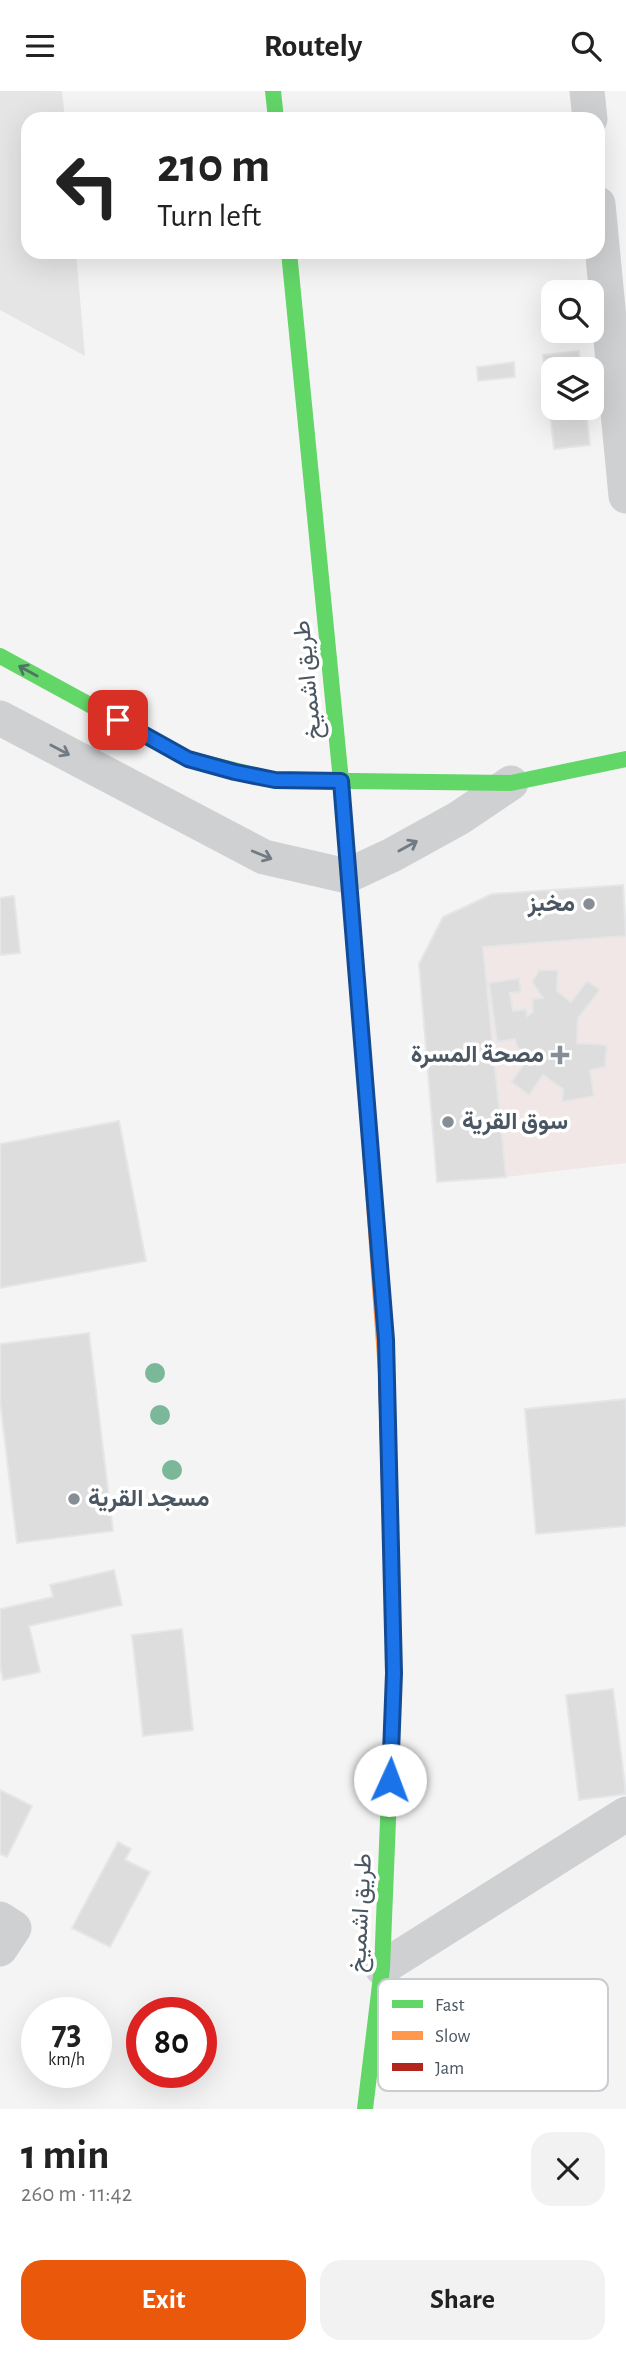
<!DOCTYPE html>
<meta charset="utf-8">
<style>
body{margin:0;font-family:"Alegreya Sans",Vazirmatn,sans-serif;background:#f2f2f2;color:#222;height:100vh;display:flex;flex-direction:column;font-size:26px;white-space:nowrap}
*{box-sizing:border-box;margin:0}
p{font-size:23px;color:#767676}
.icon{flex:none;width:38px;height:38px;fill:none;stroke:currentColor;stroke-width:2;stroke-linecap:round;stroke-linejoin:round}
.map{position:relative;height:2018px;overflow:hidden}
.drawer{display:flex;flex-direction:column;background:#fff;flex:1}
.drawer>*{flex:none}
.hud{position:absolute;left:21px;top:21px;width:584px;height:147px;border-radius:21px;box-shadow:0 7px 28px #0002;background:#fff;color:#222;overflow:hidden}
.tools{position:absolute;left:541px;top:189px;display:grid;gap:14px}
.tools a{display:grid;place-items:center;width:63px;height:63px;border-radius:14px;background:#fff;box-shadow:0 7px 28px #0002;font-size:35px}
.speed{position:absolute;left:21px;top:1906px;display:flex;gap:14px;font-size:35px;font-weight:700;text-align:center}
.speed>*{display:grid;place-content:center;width:91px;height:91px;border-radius:50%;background:#fff;box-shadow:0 7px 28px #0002;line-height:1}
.speed small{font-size:18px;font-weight:400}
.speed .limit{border:10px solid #d22;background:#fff;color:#111}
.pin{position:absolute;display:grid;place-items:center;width:60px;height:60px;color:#fff;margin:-30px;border-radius:14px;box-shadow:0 4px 10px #0006}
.me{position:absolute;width:77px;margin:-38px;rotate:2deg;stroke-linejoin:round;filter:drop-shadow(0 0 5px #0008)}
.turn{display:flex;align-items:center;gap:24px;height:147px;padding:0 21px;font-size:32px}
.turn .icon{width:91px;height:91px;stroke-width:2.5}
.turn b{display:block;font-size:49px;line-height:60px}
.round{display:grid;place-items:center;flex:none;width:74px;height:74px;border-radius:21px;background:#f2f2f2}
.overview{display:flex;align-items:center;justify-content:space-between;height:119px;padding:0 21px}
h1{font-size:42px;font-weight:700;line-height:52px}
.primary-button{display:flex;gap:14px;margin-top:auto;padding:14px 21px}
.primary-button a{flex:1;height:80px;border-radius:21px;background:#ea580c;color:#fff;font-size:28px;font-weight:700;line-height:80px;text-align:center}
.primary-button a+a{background:#f2f2f2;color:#222}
header{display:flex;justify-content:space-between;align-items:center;height:91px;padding:0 21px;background:#fff;font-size:32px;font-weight:700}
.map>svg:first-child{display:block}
.education{fill:#e6e5e6}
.medical{fill:#f1e7e6}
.building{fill:#ddddde;stroke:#e5e6e7;stroke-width:2}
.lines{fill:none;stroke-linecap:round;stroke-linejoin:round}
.street{stroke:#ced0d2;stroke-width:35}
.fast{stroke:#63d668;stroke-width:16}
.slow{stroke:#ff974d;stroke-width:16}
.jam{stroke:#b3261e;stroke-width:16}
.tree{fill:#7ab899}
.oneway{stroke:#507663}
.oneway2{stroke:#727b83}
.route-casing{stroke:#114b97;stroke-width:18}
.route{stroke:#1a73e8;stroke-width:12}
.poi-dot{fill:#868d94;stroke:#fff;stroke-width:2.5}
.labels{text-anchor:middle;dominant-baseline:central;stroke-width:7;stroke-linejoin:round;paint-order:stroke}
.street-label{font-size:24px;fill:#4a5661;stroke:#fff}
.poi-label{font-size:24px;font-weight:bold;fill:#4a5661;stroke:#fff;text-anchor:end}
.key{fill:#fff;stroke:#c9ccd0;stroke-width:2}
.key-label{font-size:19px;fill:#4a5661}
</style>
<header><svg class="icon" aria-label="menu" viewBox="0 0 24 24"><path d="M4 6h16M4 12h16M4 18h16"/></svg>Routely<svg class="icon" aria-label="search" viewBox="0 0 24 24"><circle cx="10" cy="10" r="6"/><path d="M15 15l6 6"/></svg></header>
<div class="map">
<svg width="626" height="2018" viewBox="0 0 626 2018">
<rect width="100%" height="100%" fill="#f4f4f4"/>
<path class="education" d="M0 0H62L65 28H28V161H76L85 265 0 219Z"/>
<path class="medical" d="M626 845V1072L506 1086 483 856Z"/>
<path class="building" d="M579 260 581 278H553V317H586L590 354 554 358 543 264Z
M514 271 515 286 478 290 477 276Z
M623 794 626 845 483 856 506 1086 437 1091 419 873 443 826 492 803Z
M14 805 20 862 0 864V807Z
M539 879H558L557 900 571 911 587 890 600 899 578 927 577 952 607 954 605 976 590 979 594 1005 562 1011 563 998 543 984 529 1004 511 991 529 966 517 956 515 948 497 951 489 892 519 887 521 901 510 902 513 920 526 918 527 925 533 921 532 908 543 907 532 891Z
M119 1030 146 1170 0 1197V1053Z
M89 1242 113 1440 17 1452 0 1309V1253Z
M626 1308V1435L536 1443 525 1318Z
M114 1479 122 1514 29 1535 40 1581 3 1589 0 1575V1518L53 1506 50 1494Z
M182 1538 193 1639 143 1645 132 1544Z
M613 1598 626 1703 579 1709 566 1604Z
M0 1699 32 1715 7 1766 0 1763Z
M118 1751 131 1758 125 1769 150 1781 110 1856 72 1837Z"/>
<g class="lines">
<path class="street" d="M587 0 590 28
M598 113 626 405
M0 627 264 766 347 785 392 764 459 727 511 692
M0 1828 14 1837 0 1858
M382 1877 626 1723"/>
<path class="fast" d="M273 0 276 28
M289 161 341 690 369 1042
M0 565 189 668 275 689 511 692 626 668
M365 2018 382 1877 394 1582 393 1537"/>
<path class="slow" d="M369 1042 386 1281"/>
<path class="jam" d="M386 1281 393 1537"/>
</g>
<g class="tree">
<circle cx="155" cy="1282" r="10"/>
<circle cx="160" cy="1324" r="10"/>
<circle cx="172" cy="1379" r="10"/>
</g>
<defs><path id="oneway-shaft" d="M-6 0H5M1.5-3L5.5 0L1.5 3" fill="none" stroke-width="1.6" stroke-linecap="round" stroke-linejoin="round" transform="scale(1.75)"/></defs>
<use class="oneway" href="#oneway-shaft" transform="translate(28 580) rotate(-151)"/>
<g class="oneway2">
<use href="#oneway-shaft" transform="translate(60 659) rotate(28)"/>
<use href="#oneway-shaft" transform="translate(408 755) rotate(-29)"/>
<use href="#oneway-shaft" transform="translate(262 764) rotate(22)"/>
</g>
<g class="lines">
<g class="route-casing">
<path id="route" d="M118 629 188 668 235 681 275 689 341 690 386 1249 394 1582 390 1689"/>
</g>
<use href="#route" class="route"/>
</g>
<g class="poi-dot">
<circle cx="589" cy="813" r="7"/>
<path d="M556.5 953.5h7v7h7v7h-7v7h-7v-7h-7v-7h7z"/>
<circle cx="448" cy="1031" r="7"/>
<circle cx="74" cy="1408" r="7"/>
</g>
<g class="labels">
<g class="street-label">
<text transform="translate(308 589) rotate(-96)">طريق اشميخ</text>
<text transform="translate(361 1822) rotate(-87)">طريق اشميخ</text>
</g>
<g class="poi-label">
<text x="575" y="813">مخبز</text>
<text x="544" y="964">مصحة المسرة</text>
<text x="462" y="1031" text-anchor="start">سوق القرية</text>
<text x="88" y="1408" text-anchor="start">مسجد القرية</text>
</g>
</g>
<rect x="378" y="1888" width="230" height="112" rx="10" class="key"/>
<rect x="392" y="1909" width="31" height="8" fill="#63d668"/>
<rect x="392" y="1940" width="31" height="9" fill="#ff974d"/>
<rect x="392" y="1972" width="31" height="8" fill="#b3261e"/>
<g class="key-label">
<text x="435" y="1920">Fast</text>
<text x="435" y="1951">Slow</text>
<text x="435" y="1983">Jam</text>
</g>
</svg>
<div class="tools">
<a><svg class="icon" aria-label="search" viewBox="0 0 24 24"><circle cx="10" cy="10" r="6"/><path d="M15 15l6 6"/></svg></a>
<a><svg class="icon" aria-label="layers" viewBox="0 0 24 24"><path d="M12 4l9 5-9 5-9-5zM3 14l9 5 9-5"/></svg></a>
</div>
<div class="speed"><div>73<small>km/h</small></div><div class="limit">80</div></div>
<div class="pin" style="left:118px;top:629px;background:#d93025"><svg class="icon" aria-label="arrive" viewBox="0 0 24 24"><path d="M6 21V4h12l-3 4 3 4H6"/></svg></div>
<svg class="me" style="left:390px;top:1689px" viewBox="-20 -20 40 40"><circle r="19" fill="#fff"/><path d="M0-13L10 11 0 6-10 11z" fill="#1a73e8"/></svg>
<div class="hud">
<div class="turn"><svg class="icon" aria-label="left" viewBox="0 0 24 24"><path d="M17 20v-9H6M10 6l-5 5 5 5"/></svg><div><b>210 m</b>Turn left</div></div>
</div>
</div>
<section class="drawer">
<div class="overview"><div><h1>1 min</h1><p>260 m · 11:42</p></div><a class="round"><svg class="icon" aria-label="close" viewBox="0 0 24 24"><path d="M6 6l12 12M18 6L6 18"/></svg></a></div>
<div class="primary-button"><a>Exit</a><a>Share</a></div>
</section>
